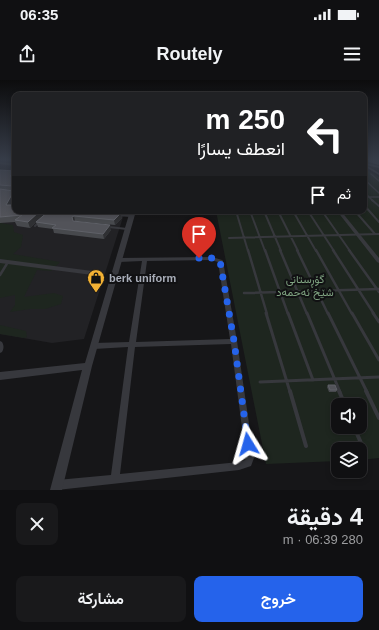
<!DOCTYPE html>
<html lang="ar">
<meta charset="utf-8">
<style>
body{margin:0;font-family:Arial,Vazirmatn,sans-serif;background:#19191b;color:#f1f3f6;direction:rtl;height:100vh;display:flex;flex-direction:column;font-size:15px;white-space:nowrap}
*{box-sizing:border-box;margin:0}
p{font-size:13px;color:#9c9d9f}
.icon{flex:none;width:22px;height:22px;fill:none;stroke:currentColor;stroke-width:2;stroke-linecap:round;stroke-linejoin:round}
.map{position:relative;height:410px;overflow:hidden;direction:ltr}
.sheet{display:flex;flex-direction:column;background:#101012;flex:1}
.sheet>*{flex:none}
.hud{position:absolute;left:12px;top:12px;width:355px;height:122px;border-radius:8px;box-shadow:0 2px 6px #0003,0 0 0 1px #303032;direction:rtl;background:#202124;color:#fff;overflow:hidden}
.tools{position:absolute;left:331px;top:318px;display:grid;gap:8px}
.tools a{display:grid;place-items:center;width:36px;height:36px;border-radius:8px;background:#101012;box-shadow:0 2px 6px #0003,0 0 0 1px #303032;font-size:20px}
.pin{position:absolute;display:grid;place-items:center;width:34px;height:34px;color:#fff;margin:-41px -17px;border-radius:50% 50% 50% 0;rotate:-45deg;box-shadow:0 0 4px #0007}
.pin .icon{rotate:45deg}
.me{position:absolute;width:44px;margin:-22px;rotate:352deg;stroke-linejoin:round;filter:drop-shadow(0 0 3px #0008)}
.turn{display:flex;align-items:center;gap:14px;height:84px;padding:0 16px;font-size:18px}
.turn .icon{width:52px;height:52px;stroke-width:2.5}
.turn b{display:block;font-size:28px;line-height:34px}
.then{display:flex;align-items:center;height:38px;padding:0 16px;background:#0003;gap:8px;font-size:15px}
.round{display:grid;place-items:center;flex:none;width:42px;height:42px;border-radius:8px;background:#19191b}
.head{display:flex;align-items:center;justify-content:space-between;height:68px;padding:0 16px}
h1{font-size:24px;font-weight:600;line-height:30px}
.primary-button{display:flex;gap:8px;margin-top:auto;padding:8px 16px}
.primary-button a{flex:1;height:46px;border-radius:8px;background:#2563eb;color:#fff;font-size:16px;font-weight:600;line-height:46px;text-align:center}
.primary-button a+a{background:#19191b;color:#f1f3f6}
.status{display:flex;justify-content:space-between;align-items:center;height:28px;padding:0 20px;background:#101012;direction:ltr}
.status svg{height:11px;fill:currentColor}
header{display:flex;justify-content:space-between;align-items:center;height:52px;padding:0 16px;background:#101012;font-size:18px;font-weight:600}
.map>svg:first-child{display:block}
.built{fill:#222225}
.green{fill:#1e261f;fill-rule:evenodd}
.lines{fill:none;stroke-linecap:round;stroke-linejoin:round}
.service-far4{stroke:#37383d;stroke-width:1.5}
.service-far3{stroke:#37383d;stroke-width:2}
.service-far2{stroke:#37383d;stroke-width:2.5}
.service-far1{stroke:#37383d;stroke-width:3}
.service{stroke:#37383d;stroke-width:4}
.minor{fill:#37383d;fill-rule:evenodd}
.tertiary{fill:#37383d;fill-rule:evenodd}
.wall{fill:#47494d}
.shaded-wall{fill:#2f3033}
.building{fill:#525359;stroke:#5f6168}
.route{stroke:#2563eb;stroke-width:7;stroke-dasharray:0 12.6}
.labels{text-anchor:middle;dominant-baseline:central;stroke-width:4;stroke-linejoin:round;paint-order:stroke}
.poi-label{font-size:11px;font-weight:bold;fill:#a8adb8;stroke:#111113;text-anchor:start}
.park-label{font-size:11px;fill:#7fa381;stroke:#111113}
</style>
<div class="status"><b>06:35</b><svg viewBox="0 0 49 12"><path d="M0 12V9h3v3zM5 12V6h3v6zM10 12V3h3v9zM15 12V0h3v12zM26 1h20v11H26zM47 4h2v5h-2z"/></svg></div>
<header><svg class="icon" aria-label="menu" viewBox="0 0 24 24"><path d="M4 6h16M4 12h16M4 18h16"/></svg>Routely<svg class="icon" aria-label="share" viewBox="0 0 24 24"><path d="M12 15V3M7 8l5-5 5 5M5 13v7h14v-7"/></svg></header>
<div class="map">
<svg width="379" height="410" viewBox="0 0 379 410">
<rect width="100%" height="100%" fill="#161618"/>
<path class="built" d="M0 80H15V131H125L84 259 52 263 0 254Z"/>
<path class="green" d="M364 88 379 97V378L360 380V369H338V381L266 384 216 131H364ZM338 325H360V347H338Z
M0 143 13 145 14 152 23 155 21 167 13 174 60 182 51 191 37 190 24 217 54 213 63 216 61 224 45 229H30L10 232 15 225V215L0 218Z
M0 245 26 251 27 257 24 258 0 254Z"/>
<g class="lines">
<path class="service-far4" d="M371 94 379 101
M364 99 379 113
M364 112 373 121
M364 117H379"/>
<path class="service-far3" d="M372 120 379 126
M364 125 379 142
M236 131 248 171
M250 131 265 171
M264 131 281 171
M278 131 298 171
M293 131 316 171
M308 131 334 171
M322 131 350 171
M355 131 375 154
M35 146 39 142
M109 147 127 149
M229 158 379 154"/>
<path class="service-far2" d="M248 170 267 234
M265 170 288 234
M280 170 307 234
M297 170 328 234
M316 170 352 234
M333 170 374 234
M349 170 379 212
M0 195 8 182
M244 213 379 209"/>
<path class="service-far1" d="M266 233 290 312
M288 233 313 300
M307 233 340 312
M328 233 367 312
M352 233 379 280
M373 233 379 242
M260 302 379 297"/>
<path class="service" d="M290 311 306 366
M339 311 345 325
M366 311 379 338
M354 347 365 372"/>
<path class="minor" d="M0 82 15 84V86L0 84Z
M365 83 379 86V88L366 85 379 93V95L364 86Z
M337 131H341L379 178V183L377 182Z
M115 134 131 135 133 136 131 137 116 136 114 135Z
M212 177 222 180 223 181 237 261 254 378 251 386 239 390 57 410 54 408 52 405 54 402 57 400 111 395 128 267 94 269 92 268 91 266 92 264 94 263 129 262 142 181 119 182 116 180 119 178ZM211 180 218 182 230 259 136 262 147 181ZM231 264 246 378 245 380 239 382 120 394 135 267Z
M0 179 100 192 103 194 100 196 0 183Z
M0 261 2 262C4 265 4 269 2 272L0 273Z"/>
<path class="tertiary" d="M130 131H136L92 286 62 410H50L82 290 0 300V292L85 283Z"/>
</g>
<path class="wall" d="M370 80H379V85L369 82Z
M0 90 15 91V118L11 125 48 131 30 148 17 146 15 142 0 143Z
M49 131 121 133 122 138 115 145 75 141 111 150 104 159 54 153 53 149 38 147 36 142Z
M109 131H120L119 132Z
M328 305 337 310 336 312H329L327 307Z"/>
<path class="shaded-wall" d="M15 93V99L10 96Z
M15 109V118L8 131 6 125Z
M40 131H48L30 148 28 142Z
M121 133 122 138 115 145 114 140Z
M74 136 75 141 73 142 72 137Z
M110 145 111 150 104 159 103 154Z"/>
<path class="building" d="M0 90 15 91V93L10 96 15 97V109L6 125H15V131H40L28 142 15 140 22 135 0 137V109L13 111 14 110 13 106 0 105Z
M49 131H103L121 133 114 140 74 136 72 137 73 141 110 145 103 154 52 148 56 145 36 142Z
M328 305H335L337 310H330Z"/>
<linearGradient id="sky" x2="0" y2="1"><stop stop-color="#0c0c0d"/><stop offset="0.58" stop-color="#363c48"/><stop offset="1" stop-color="#363c48" stop-opacity="0"/></linearGradient>
<rect width="379" height="137" fill="url(#sky)"/>
<g class="lines">
<path class="route" d="M199 178H212L220 181 234 261 248 364"/>
</g>
<defs>
<g id="shop-pin" transform="scale(0.9)"><path d="M0 17L-7.5 6A9.5 9.5 0 1 1 7.5 6Z" fill="#f2b134" stroke="#111113"/><path d="M-5-2.5h2.3a2.7 3.5 0 0 1 5.4 0H5L5.5 6h-11ZM-1.5-2.5h3a1.5 2.3 0 0 0-3 0Z" fill="#111"/></g>
</defs>
<g fill-rule="evenodd">
<use href="#shop-pin" x="96" y="198"/>
</g>
<g class="labels">
<g class="poi-label">
<text x="109" y="198">berk uniform</text>
</g>
<g class="park-label">
<text x="305" y="199">گۆڕستانی<tspan x="305" dy="13">شێخ ئەحمەد</tspan></text>
</g>
</g>
</svg>
<div class="tools">
<a><svg class="icon" aria-label="sound" viewBox="0 0 24 24"><path d="M4 9h4l5-4v14l-5-4H4zM17 9q2 3 0 6"/></svg></a>
<a><svg class="icon" aria-label="layers" viewBox="0 0 24 24"><path d="M12 4l9 5-9 5-9-5zM3 14l9 5 9-5"/></svg></a>
</div>
<div class="pin" style="left:199px;top:178px;background:#d93025"><svg class="icon" aria-label="arrive" viewBox="0 0 24 24"><path d="M6 21V4h12l-3 4 3 4H6"/></svg></div>
<svg class="me" style="left:248px;top:364px" viewBox="-20 -20 40 40"><path d="M0-17L14 15 0 8-14 15z" fill="#2563eb" stroke="#fff" stroke-width="4"/></svg>
<div class="hud">
<div class="turn"><svg class="icon" aria-label="left" viewBox="0 0 24 24"><path d="M17 20v-9H6M10 6l-5 5 5 5"/></svg><div><b>250 m</b>انعطف يسارًا</div></div>
<div class="then">ثم<svg class="icon" aria-label="arrive" viewBox="0 0 24 24"><path d="M6 21V4h12l-3 4 3 4H6"/></svg></div>
</div>
</div>
<section class="sheet">
<div class="head"><div><h1>4 دقيقة</h1><p>280 m · 06:39</p></div><a class="round"><svg class="icon" aria-label="close" viewBox="0 0 24 24"><path d="M6 6l12 12M18 6L6 18"/></svg></a></div>
<div class="primary-button"><a>خروج</a><a>مشاركة</a></div>
</section>
